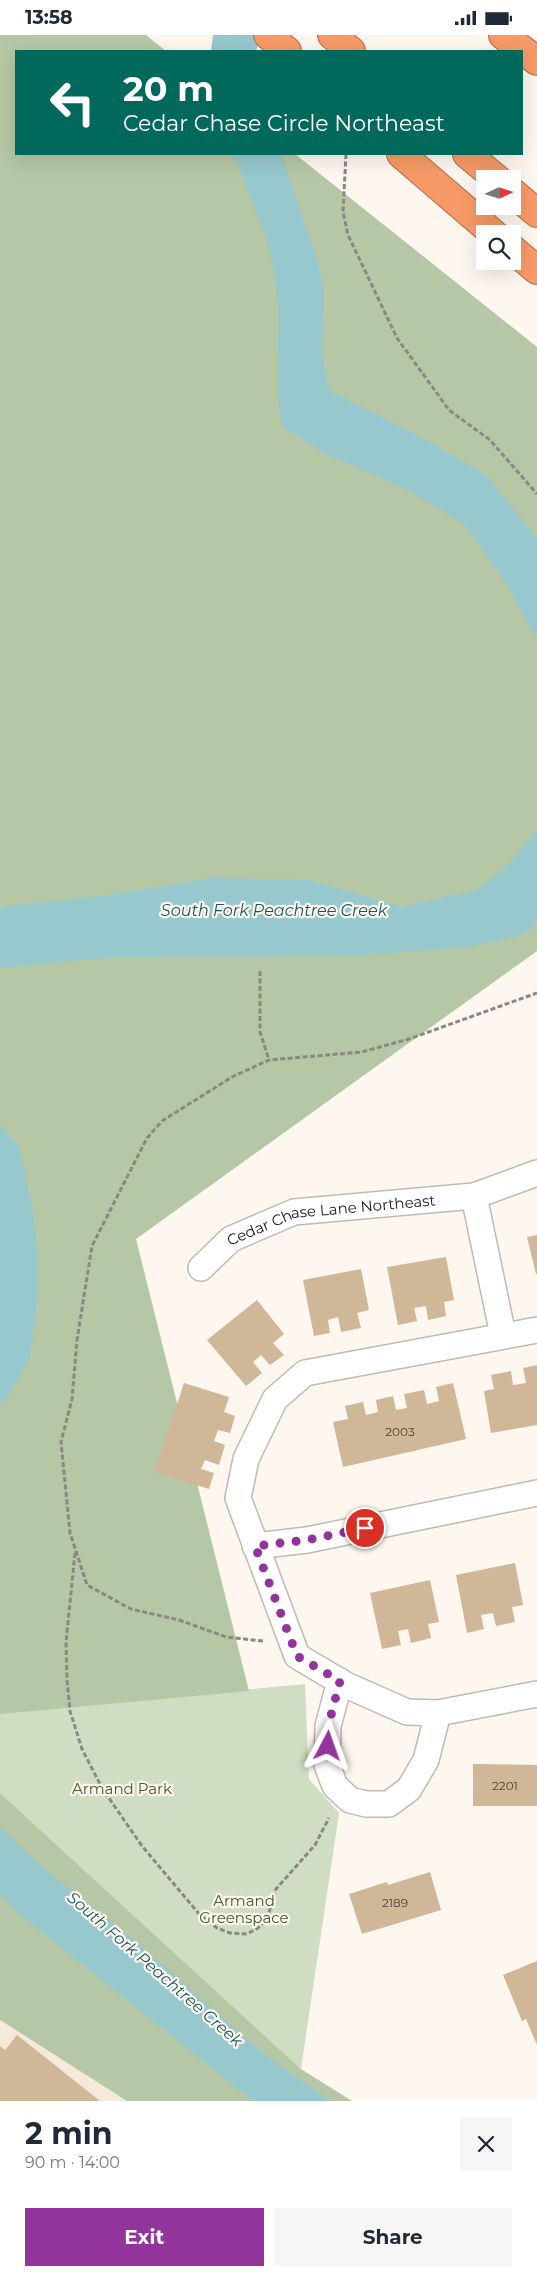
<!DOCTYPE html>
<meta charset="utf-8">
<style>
body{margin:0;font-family:Montserrat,sans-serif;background:#f6f6f7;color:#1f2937;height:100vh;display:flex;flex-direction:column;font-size:19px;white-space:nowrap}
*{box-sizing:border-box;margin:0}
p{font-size:16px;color:#747a83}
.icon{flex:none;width:28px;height:28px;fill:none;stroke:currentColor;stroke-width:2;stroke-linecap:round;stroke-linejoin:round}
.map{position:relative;height:2066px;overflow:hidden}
.sheet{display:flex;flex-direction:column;background:#fff;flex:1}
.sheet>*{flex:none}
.hud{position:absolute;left:15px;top:15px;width:508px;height:105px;border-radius:0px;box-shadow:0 5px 20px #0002;background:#00695c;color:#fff;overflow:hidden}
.needle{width:32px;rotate:86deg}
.controls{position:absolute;left:476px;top:135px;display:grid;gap:10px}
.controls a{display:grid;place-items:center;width:45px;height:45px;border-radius:0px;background:#fff;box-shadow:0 5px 20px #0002;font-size:25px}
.pin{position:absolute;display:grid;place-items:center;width:42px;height:42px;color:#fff;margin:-21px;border:2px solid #fff;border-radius:50%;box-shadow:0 1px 5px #0007}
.me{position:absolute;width:55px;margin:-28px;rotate:4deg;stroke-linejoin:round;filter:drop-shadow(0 0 4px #0008)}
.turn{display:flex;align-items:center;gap:18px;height:105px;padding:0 25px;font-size:22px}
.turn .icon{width:65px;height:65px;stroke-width:2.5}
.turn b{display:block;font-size:35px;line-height:42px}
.round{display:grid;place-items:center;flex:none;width:52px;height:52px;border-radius:0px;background:#f6f6f7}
.headline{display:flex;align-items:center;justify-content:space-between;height:85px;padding:0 25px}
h1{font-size:30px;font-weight:700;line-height:38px}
.primary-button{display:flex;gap:10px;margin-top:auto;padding:10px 25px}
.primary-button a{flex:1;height:58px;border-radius:0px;background:#93349d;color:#fff;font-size:20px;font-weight:700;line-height:58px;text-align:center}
.primary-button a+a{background:#f6f6f7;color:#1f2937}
.status{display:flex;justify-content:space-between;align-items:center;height:35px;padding:0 25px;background:#fff;direction:ltr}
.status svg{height:14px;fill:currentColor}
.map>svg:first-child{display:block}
.built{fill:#f4e9db}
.green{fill:#cfdec2}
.forest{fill:#b5c7a4}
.water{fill:#97c8cd}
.building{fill:#cfb797}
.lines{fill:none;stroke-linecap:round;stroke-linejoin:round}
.minor-casing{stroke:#c0bab2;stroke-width:28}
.motorway-casing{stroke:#ab6e4c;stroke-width:30}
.path{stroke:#8b8782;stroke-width:3;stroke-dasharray:5 2.5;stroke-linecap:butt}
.minor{stroke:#fff;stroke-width:25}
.motorway{stroke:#f79a67;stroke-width:28}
.route{stroke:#93349d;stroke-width:9;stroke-dasharray:0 16.2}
.labels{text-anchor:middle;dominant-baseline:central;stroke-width:4.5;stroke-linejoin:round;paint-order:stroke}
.number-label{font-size:12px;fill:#4a4338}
.street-label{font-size:15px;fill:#1e1c19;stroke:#fdf7ef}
.park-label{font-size:15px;fill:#445c29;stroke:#fdf7ef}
.water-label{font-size:16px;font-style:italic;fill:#155960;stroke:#fdf7ef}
</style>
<div class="status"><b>13:58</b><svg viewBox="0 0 49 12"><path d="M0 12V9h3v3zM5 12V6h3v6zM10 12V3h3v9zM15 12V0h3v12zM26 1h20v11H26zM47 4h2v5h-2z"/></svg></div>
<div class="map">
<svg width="537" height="2066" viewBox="0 0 537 2066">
<rect width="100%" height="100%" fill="#fdf7ef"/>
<path class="built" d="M0 1985 127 2066H0Z"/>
<path class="green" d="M305 1649 309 1744 339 1778 301 2034 0 1758V1678Z"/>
<path class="forest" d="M0 0H146L166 16H16V119H295L537 312V916L136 1204 249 1656 0 1679Z
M0 1758 301 2034 352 2066H127L0 1985Z"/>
<path class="water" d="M213 0H261L256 16H211Z
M234 119H281L318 227 324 257 322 320 330 356 423 403 486 440 537 503V604L502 542 464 489 406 454 328 420 282 392 277 357 279 282 275 242 267 206Z
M537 794V887L523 900 470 912 351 921 116 922 0 933V873L7 871 110 860 213 843 309 845 401 872 477 855 509 829Z
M0 1090 19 1111 33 1178 37 1212V1266L30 1323 10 1358 0 1369Z
M0 1792 42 1832 137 1908 264 2019 330 2066H253L18 1878 0 1860Z"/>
<path class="building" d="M537 1200V1239H536L527 1202Z
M446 1222 454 1265 444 1267 446 1281 428 1285 426 1271 414 1273 417 1286 398 1290 387 1232Z
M361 1234 369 1275 357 1278 361 1293 341 1297 338 1282 328 1285 330 1298 314 1301 303 1245Z
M257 1265 284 1299 273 1308 284 1320 270 1330 261 1320 253 1327 262 1338 246 1351 207 1305Z
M537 1330V1390L491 1398 484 1356 494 1354 491 1340 511 1336 513 1350 526 1348 523 1333Z
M184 1348 229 1362 224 1377 235 1381 230 1398 218 1395 214 1406 225 1410 219 1430 205 1425 201 1434 214 1438 209 1454 155 1437Z
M453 1348 466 1404 343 1432 333 1387 348 1384 345 1371 363 1367 366 1380 378 1377 376 1365 393 1361 396 1375 407 1373 404 1359 424 1355 427 1369 439 1366 436 1352Z
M515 1528 523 1570 512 1572 515 1587 496 1591 493 1578 481 1580 484 1594 467 1598 456 1540Z
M430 1545 439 1587 428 1589 431 1603 411 1608 408 1594 398 1596 401 1610 382 1614 370 1558Z
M473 1729 537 1730V1771H473Z
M430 1837 441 1875 362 1899 349 1859 387 1847 388 1850Z
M537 1926V2010L526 1984 522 1986 503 1940Z
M17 2000 100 2066H0V2011L5 2015Z"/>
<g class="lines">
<g class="minor-casing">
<g id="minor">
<path d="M474 1161 503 1300"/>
<path id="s1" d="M201 1233 231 1204 294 1177 474 1161 537 1138"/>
<path d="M537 1295 305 1338 275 1364 246 1424 238 1463 297 1621 346 1650 407 1677 438 1678 537 1659"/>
<path d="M255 1511 307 1505 537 1458"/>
<path d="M340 1646 328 1691 327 1730 335 1751 350 1765 366 1769H389L409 1754 426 1725 438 1678"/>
</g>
</g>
<g class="motorway-casing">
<path id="motorway" d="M268 0 287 16
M332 0 351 16
M503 0 537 26
M401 119 494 199
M467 119 497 144
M512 157 537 178
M512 214 537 235"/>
</g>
<path class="path" d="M346 119 343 177 348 200 397 303 449 375 490 405 537 459
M260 936V997L269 1025
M75 1518 66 1607 67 1645 70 1676 82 1714 102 1753 142 1811 200 1880 217 1893 230 1898 247 1899 258 1893 267 1884 276 1854 315 1810 329 1783
M263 1606 226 1602 179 1585 131 1574 87 1550 70 1498 61 1407 72 1364 77 1305 92 1211 147 1103 162 1086 232 1042 269 1025 362 1017 409 1004 537 958"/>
<use href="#minor" class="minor"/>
<use href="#motorway" class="motorway"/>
</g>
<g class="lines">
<path class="route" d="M328 1711V1692L340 1646 297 1621 255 1511 307 1505 365 1493"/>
</g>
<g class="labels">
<g class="number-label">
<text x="400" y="1396">2003</text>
<text x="505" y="1750">2201</text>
<text x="395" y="1867">2189</text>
</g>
<g class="street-label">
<text stroke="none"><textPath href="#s1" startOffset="145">Cedar Chase Lane Northeast</textPath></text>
</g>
<g class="park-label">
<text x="122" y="1753">Armand Park</text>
<text x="244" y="1865">Armand<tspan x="244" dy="17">Greenspace</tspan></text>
</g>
<g class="water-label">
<text x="274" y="875">South Fork Peachtree Creek</text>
<text transform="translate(155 1934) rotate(41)">South Fork Peachtree Creek</text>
</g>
</g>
</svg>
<div class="controls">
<a><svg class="needle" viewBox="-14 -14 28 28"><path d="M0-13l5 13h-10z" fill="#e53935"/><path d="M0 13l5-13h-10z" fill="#747a83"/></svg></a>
<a><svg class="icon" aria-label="search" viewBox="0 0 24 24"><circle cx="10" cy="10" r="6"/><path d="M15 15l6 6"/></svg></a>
</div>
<div class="pin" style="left:365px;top:1493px;background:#d93025"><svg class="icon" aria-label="arrive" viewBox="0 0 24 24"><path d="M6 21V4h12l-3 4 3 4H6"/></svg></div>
<svg class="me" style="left:328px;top:1711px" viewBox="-20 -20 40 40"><path d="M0-17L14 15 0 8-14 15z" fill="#93349d" stroke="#fff" stroke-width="4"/></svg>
<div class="hud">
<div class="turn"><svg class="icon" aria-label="left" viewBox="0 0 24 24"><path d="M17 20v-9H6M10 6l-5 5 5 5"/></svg><div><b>20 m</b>Cedar Chase Circle Northeast</div></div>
</div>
</div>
<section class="sheet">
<div class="headline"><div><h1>2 min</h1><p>90 m · 14:00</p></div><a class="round"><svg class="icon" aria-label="close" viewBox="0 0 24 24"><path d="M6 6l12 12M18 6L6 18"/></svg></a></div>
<div class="primary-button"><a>Exit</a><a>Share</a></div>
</section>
